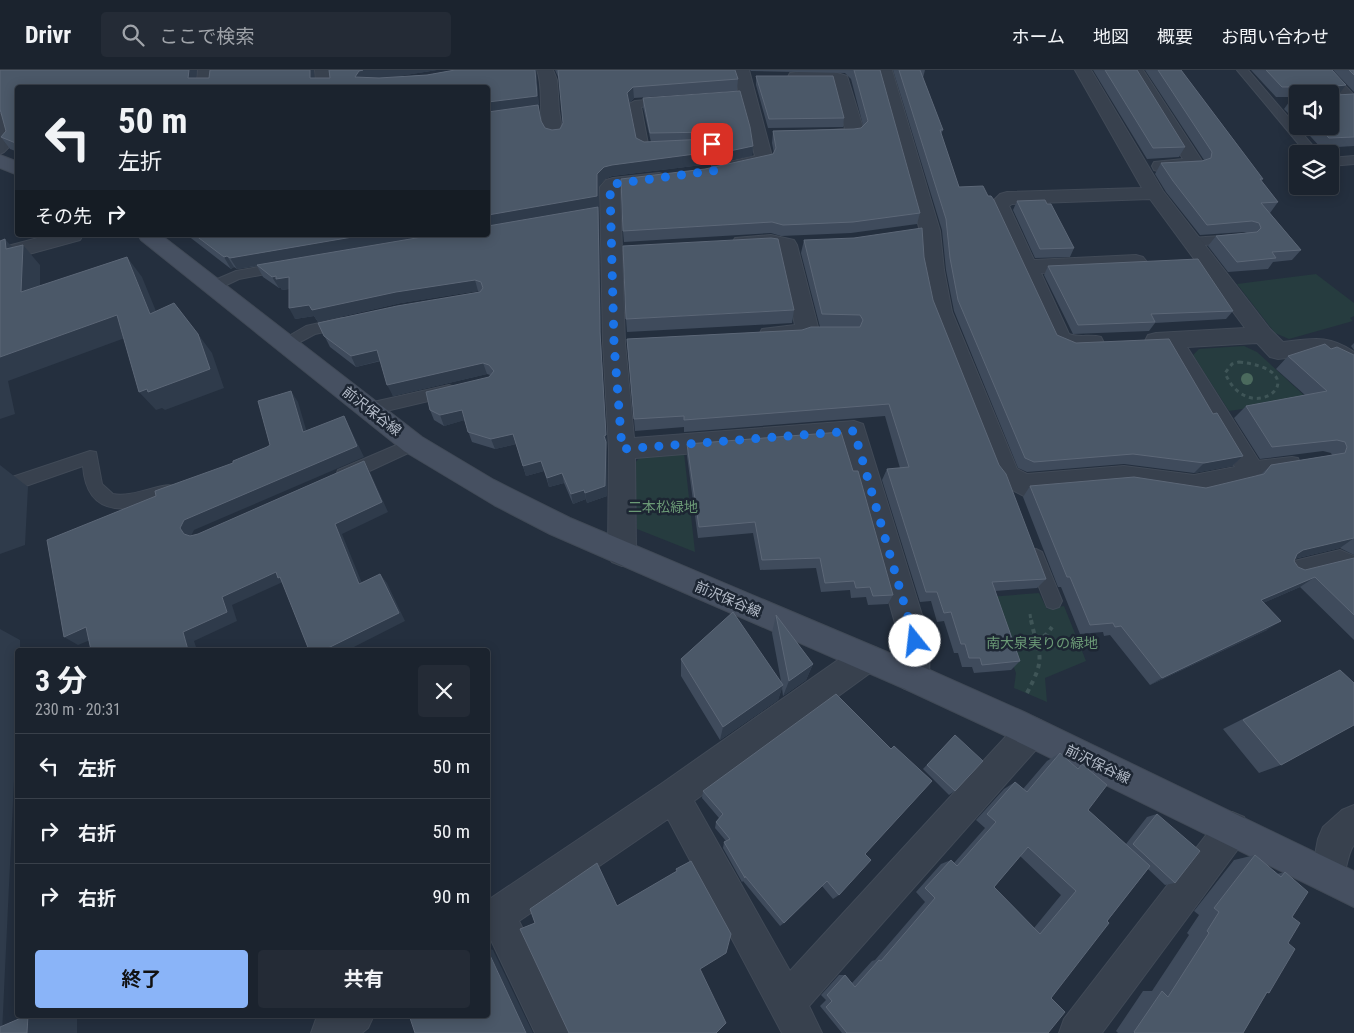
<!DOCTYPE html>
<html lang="ja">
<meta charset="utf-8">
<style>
body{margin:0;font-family:"Roboto Condensed","Noto Sans JP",sans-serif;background:#242b36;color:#f1f3f6;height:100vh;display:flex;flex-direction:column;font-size:19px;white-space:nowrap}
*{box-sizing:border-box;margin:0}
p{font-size:16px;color:#a0a4aa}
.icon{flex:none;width:28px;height:28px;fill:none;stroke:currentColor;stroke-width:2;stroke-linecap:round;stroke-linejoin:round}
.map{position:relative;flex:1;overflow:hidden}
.sheet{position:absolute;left:15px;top:578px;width:475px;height:370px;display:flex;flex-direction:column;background:#1b232e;border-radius:5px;box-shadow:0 2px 12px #0003,0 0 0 1px #39404a}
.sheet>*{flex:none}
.guide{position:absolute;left:15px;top:15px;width:475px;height:152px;border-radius:5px;box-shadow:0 2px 12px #0003,0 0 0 1px #39404a;background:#1b232e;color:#f1f3f6;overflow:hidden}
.fabs{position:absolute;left:1289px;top:15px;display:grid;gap:10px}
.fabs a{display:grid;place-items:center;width:50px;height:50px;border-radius:5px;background:#1b232e;box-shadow:0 2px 12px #0003,0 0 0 1px #39404a;font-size:25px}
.pin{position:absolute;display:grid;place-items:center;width:42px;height:42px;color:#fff;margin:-21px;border-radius:10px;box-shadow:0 2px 8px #0006}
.me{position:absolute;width:55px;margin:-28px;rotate:344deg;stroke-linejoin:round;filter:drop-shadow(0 0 4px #0008)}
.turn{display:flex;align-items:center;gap:18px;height:105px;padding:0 20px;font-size:22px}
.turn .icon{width:65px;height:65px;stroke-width:2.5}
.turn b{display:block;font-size:35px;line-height:42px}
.then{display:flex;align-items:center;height:48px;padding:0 20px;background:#0003;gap:10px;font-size:19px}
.round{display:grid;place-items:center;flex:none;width:52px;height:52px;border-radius:5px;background:#242b36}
.headline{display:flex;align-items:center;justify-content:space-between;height:85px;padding:0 20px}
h1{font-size:30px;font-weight:700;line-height:38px}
.action{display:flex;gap:10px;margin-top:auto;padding:10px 20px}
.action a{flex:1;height:58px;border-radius:5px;background:#8ab4f8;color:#111;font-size:20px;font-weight:700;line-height:58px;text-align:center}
.action a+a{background:#242b36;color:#f1f3f6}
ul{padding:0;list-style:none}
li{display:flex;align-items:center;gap:15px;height:65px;padding:0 20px;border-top:1px solid #39404a}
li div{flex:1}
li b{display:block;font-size:19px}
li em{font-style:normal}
header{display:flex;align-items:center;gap:30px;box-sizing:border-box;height:70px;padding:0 25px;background:#1b232e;border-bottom:1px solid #39404a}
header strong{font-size:24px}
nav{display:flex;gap:28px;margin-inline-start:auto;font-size:18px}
.search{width:350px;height:45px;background:#242b36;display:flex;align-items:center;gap:12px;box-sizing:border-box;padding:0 18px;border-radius:5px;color:#a0a4aa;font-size:19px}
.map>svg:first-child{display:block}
.green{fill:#263c3f}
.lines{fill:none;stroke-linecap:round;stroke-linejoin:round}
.service-casing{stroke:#414a57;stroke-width:2}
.minor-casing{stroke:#414a57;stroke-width:2}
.secondary-casing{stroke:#414a57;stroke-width:2}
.path-far1{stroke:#3f5557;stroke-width:3;stroke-dasharray:4 4;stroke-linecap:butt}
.path{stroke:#3f5557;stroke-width:4;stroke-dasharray:4.5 4.5;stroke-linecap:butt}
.service{fill:#38414e;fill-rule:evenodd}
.minor{fill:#38414e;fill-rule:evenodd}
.secondary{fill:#465061;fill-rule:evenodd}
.tree{fill:#4b6a5d}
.wall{fill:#3f4b5c;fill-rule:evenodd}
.shaded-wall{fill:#2f3b4b}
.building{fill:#4b5868;stroke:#5c6777;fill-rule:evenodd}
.route{stroke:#1a73e8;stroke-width:9;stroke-dasharray:0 16.2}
.labels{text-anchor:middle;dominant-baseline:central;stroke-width:5;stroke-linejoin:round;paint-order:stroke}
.street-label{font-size:14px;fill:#b4bcc9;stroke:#1d2633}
.park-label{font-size:14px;fill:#6b9a76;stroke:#1d2633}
</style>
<header>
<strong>Drivr</strong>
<div class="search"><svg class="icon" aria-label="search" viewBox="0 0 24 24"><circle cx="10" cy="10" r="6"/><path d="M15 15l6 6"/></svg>ここで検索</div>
<nav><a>ホーム</a><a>地図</a><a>概要</a><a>お問い合わせ</a></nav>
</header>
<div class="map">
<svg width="1354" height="963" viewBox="0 0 1354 963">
<rect width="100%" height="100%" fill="#242f3e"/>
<path class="green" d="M1316 204 1354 233V246L1350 248 1353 251 1289 269 1275 263 1237 214Z
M1244 276 1257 282 1308 329 1229 341 1193 285 1199 279Z
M684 383 695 482 637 459 634 394 641 386Z
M1039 523 1047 539 1064 536 1086 591 1045 608 1047 632 1014 618 1016 603 988 527Z"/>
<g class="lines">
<g class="service-casing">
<path id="service" d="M1237 0H1248L1320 84H1307Z
M1319 0H1330L1354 25V32L1348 31Z
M666 28 672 31 670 33 641 37 648 74 662 76 664 78 658 82 639 79 629 34 635 31Z
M0 44 6 47 13 73 4 82 0 84Z
M713 71 719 75 725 100 723 103H715L713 100 708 79 684 80 678 76 684 72Z
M1354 86V94L1330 96V88Z
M1236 165 1243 169 1241 172 1191 176 1184 172 1191 168Z
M282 193 287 194 289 197 287 200 239 209 218 219H208L206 216 208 213 236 201Z
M342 248 347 249 349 253 347 257 315 264 287 279 282 278 280 274 282 270 306 256Z
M449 315 454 317 457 321 454 325 369 345 364 343 361 339 364 335 369 333Z
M413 368 419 370 421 374 419 378 350 410 344 412 338 410 336 405 338 400Z
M90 381 96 382 102 414 113 424C134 428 161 412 173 416L175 421 173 426C134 441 87 453 83 396L0 425V411Z
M1292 387 1298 388 1300 393 1298 398 1292 399 1248 406 1242 404 1240 399 1242 394 1248 392Z
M1036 479 1042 482 1062 531 1059 537 1053 539 1047 537 1027 487 1030 482Z
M1340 480 1354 486V505L1339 496 1290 508 1284 505 1281 500 1284 495 1290 492Z"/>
</g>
<g class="minor-casing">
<path id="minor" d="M198 0H214V18H196Z
M315 0H331L333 18H316Z
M537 0H553L557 10 559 41 563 65 560 69 554 70 548 69C536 52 545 20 537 0Z
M733 0H749L773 90 771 94 731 103 724 101 722 97 724 93 755 86Z
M876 0H892L940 161 944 200 952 242 1017 399 1027 404 1124 396 1194 405 1235 397 1165 279 1148 277 1145 271 1148 265 1156 263 1245 258 1150 129 1012 134 1009 136 1034 190 1136 185 1143 187 1147 192 1143 197 1136 199 1041 203 1069 264C1078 268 1091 264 1101 267L1104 273 1101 279C1084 284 1059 286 1049 269L989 135 1000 124 1007 122 1142 118 1075 0H1091L1163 121 1270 259 1283 272C1312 269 1328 264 1354 282V302L1318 284 1278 289 1270 287 1257 273 1187 277 1259 391 1261 399 1251 413 1194 427 1124 416 1024 426 998 413 930 242 922 200 920 161Z
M1127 0H1143L1204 94 1202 98 1161 102 1154 100 1152 96 1154 92 1183 89Z
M796 2H834L847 6 864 61C855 74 828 72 815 69L812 65 815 61 845 59 833 13 790 11 788 7 790 3Z
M659 103 666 105 669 109 666 113 620 119 625 273 634 368 854 351 863 354 930 571 929 608 925 618 914 622 903 618 899 608 900 571 844 371 635 388 636 484 632 492 622 496 612 492 608 484 609 379 603 273 600 117 606 110 613 108Z
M49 165H83L80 170 0 192V178Z
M771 165 794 170 797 175 818 257 808 269 770 273 762 271 759 265 762 259 795 255 778 181C764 177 749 181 735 178L732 173 735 168Z
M866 574 877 578 881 588 877 598 694 731 790 901 1020 651 1031 646 1042 651 1047 662 1042 673 809 936 822 963H782L668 749 519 851 574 963H535L490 868 488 869V830L661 714 855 578Z
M1354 735V775C1348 780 1345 808 1340 818L1328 823 1316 818 1311 806 1318 769 1323 757 1342 740Z
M1232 742 1244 747 1249 759 1244 771 1102 963H1059L1064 949 1220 747Z
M323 945H374L368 958 362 963H311L316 949Z"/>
</g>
<g class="secondary-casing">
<path id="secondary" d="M0 85 18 92V105L0 98Z
M138 165H161L422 367 494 410 570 448 925 598 1024 642 1354 801V837L1002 664 903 618 550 464 494 435 404 381 141 170Z"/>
</g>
<path class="path-far1" d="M1239 292C1322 301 1250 362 1225 303L1232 294Z
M1030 544 1031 551"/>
<path class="path" d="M1036 571 1047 564 1052 557
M1027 623C1047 585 1039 588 1031 550"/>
<use href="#service" class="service"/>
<use href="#minor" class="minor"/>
<use href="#secondary" class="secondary"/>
</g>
<circle class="tree" cx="1247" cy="309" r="6"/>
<path class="wall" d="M0 0H197L196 8H330L329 0H437L392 7 427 5 455 0H536L539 38H538L541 51 545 58 552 60 560 59 563 53 559 9 555 0H735L738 9 737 21 634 28 629 33 636 68 644 72H651L643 37V28L753 76 752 86 724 91 717 71H707L710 94 612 106 605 109 599 116V137H598L599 149 601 273 607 382V426L587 433 586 429 573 434 564 413 549 417 544 401 526 406 516 374 495 379 472 372 464 350 444 356 434 350 430 340 489 307 490 305 487 304 393 326 381 291 356 297 330 277 318 253 479 222 478 221 401 233 318 252 314 246 295 249 289 219 282 220 281 218H279L263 207 257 196 237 199 234 197 231 199 187 165H488V18H18V82L10 79 1 67 6 61 1 42 0 43Z
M750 0H880L920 143 917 154 851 163 781 166 771 163 624 172 623 161 705 99 773 84 774 83 772 73 773 61 854 59 861 58 863 55 851 9 845 3 751 1Z
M893 0H925L923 8 943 60 941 64 959 117 1057 265 1213 344 1243 386 1232 396 1194 403 1124 394 1027 402 1018 398 954 241 946 200 942 160Z
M1093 0H1137L1185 77 1179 87 1147 89Z
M1145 0H1181L1263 109 1261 111 1278 132 1270 143 1301 180 1292 190 1273 192 1268 199 1228 202 1208 176 1216 166 1247 163 1244 162 1200 165 1166 122 1155 104 1161 93 1204 90Z
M1251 0H1332L1339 24H1354V76L1321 78 1301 56H1330V24H1298V27H1276Z
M1333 0H1354V22Z
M756 6 844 48 843 57 768 58 756 15Z
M1298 27V53L1284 39 1292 28Z
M1017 131 1047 134 1074 178 1070 187 1035 188 1013 140Z
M804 170 924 187 933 230 999 395 1046 509 1037 518 995 521 1020 591 1011 600 974 603 972 597H962L958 583H954L944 551 937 552 931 531 920 532 882 410 887 399 900 398 885 346 684 362V357L635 361 627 269 802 260 820 257 801 183Z
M1048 196 1233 241 1226 249 1155 253 1149 261 1073 264 1044 205Z
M794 240 792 253 627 262 626 249Z
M1354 273V280L1351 276Z
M1331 279 1354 285V485L1340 478 1294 489V491L1298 497 1305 500 1354 488V570L1300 517 1263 533 1267 560 1150 615 1110 565 1104 566 1103 562 1080 564 1061 517H1058L1023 427 1030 416 1206 418 1260 405 1271 395 1332 385 1331 383 1323 381 1260 389 1234 348 1246 336 1305 325 1276 299 1288 286Z
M687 374 853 401 893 525 888 534 868 535 866 527 851 528 850 520 821 522 816 498 760 500 753 463 698 468 687 386Z
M776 545 813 594 806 610 783 626 782 618 778 630 720 670 681 606V589L781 611 772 563Z
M1340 600 1281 695 1259 703 1223 659Z
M955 665V721L949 725 923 699Z
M1060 683 1077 697 1082 694 1088 740 1126 774 1147 747 1157 744 1175 813 1165 815 1148 799 1107 851 1051 928 1048 963H842L820 936 826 930 821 925 839 905H845L852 913 872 891 875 890 925 832 916 822 941 794 951 790 954 793 985 758 976 750 1004 719 1015 712 1023 719 1047 691ZM1020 786 1061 825 1034 858 994 817Z
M703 721 865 784 839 825 833 829 822 816 784 853 780 856 743 811 742 812 723 778 724 772 726 771 715 758 716 752 719 748 702 728Z
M1255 785 1277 804 1285 802 1292 847 1288 873 1269 923H1267L1243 963H1118L1116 961 1143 921H1152L1189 865 1187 863 1199 845 1194 841 1234 790Z"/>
<path class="shaded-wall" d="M189 0H197L195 18 188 8Z
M310 0H314L315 18 310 8Z
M363 0H437L363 12 355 7 359 1Z
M535 0H536L539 38 488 44V47V32Z
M1346 15 1339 24 1330 26 1336 16Z
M633 17 634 28 627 34V23Z
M753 76 752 86 724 91 725 82Z
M710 82V94L612 106 605 109 599 116V137H598L599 149 601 273 607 382V426L587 433 585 423 488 157V145L597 104 604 97 612 95Z
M364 165H435L237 199 230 188Z
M5 169 22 188 23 175 40 195V242L21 222 6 179Z
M227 186 234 197 231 199 224 187Z
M127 187 142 207 165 263 150 244Z
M276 206 289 207 296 218 282 220 281 218H279L272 207Z
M475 210 478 221 401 233 318 252 314 246 295 249 289 238Z
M117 245 133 265 8 311 15 344 0 349V287Z
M198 264 212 283 224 318 165 340 162 338 156 340 139 322Z
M377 280 382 290 356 297 351 286Z
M483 293 487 304 393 326 387 315Z
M291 321 298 332 310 373 303 362Z
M462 340 465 350 444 356 440 345Z
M344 346 350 358 364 387 194 460 190 468 184 464 180 458 184 450Z
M513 364 516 374 495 379 491 369Z
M1243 386 1232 396 1194 403 1204 393Z
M364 391 370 402 388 442 342 464 366 523 359 514 335 454Z
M541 391 544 401 526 406 523 396Z
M0 395 28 417 25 475 0 484Z
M562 403 564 413 549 417 547 408Z
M584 420 586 429 573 434 571 424Z
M1354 468 1340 478 1289 490 1297 484 1303 480Z
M276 502 285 511 232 535 237 551 194 571 197 580H188L183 562 222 527Z
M380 504 387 513 405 551 348 580H324Z
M1315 507 1300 517 1247 540 1261 530Z
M1281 551 1267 560 1150 615 1162 608Z
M86 557 100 566 78 575 64 567Z
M0 559 20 570V580H18V626L2 963H0Z
M813 594 806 610 783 626 789 611Z
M783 615 778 630 720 670 723 657Z
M597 793 600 798 619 840 617 836Z
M488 878 493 880 533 963H526L488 881Z
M28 945H77V963H27Z"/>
<path class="building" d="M0 0H189L188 8H209L210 0H310V8H330L329 0H363L359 1 355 7 379 8 427 5 455 0H535L537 26 488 32V18H18V74L1 67 6 61 0 39Z
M558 0H735L738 9 633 17 627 23 636 68 644 72 707 69 710 82 612 95 604 97 597 104V126L488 145V42L538 35 541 51 545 58 552 60 560 59 563 53Z
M854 0H880L920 143 853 152 783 155 772 152 623 161 621 109 705 99 773 84 776 78 773 61 854 59 861 58 868 51Z
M899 0H920L943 60H940L959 117 983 116 988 126H991L994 130 1057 265 1076 273 1169 269 1213 344 1217 343 1243 386 1204 393 1133 384 1034 392 1025 388 958 230 950 188 946 149Z
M1105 0H1137L1185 77 1153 78Z
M1158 0H1181L1263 109H1260L1278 132 1261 133 1301 180 1272 182 1276 188 1237 192 1216 166 1257 162 1261 158 1259 153 1252 151 1207 155 1173 111 1161 93 1202 91 1211 88 1212 82Z
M1266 0H1332L1346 15 1336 16V25L1354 24V67L1329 68 1317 56H1330V24H1306V17H1282Z
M1349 0H1354V5Z
M756 6H833L844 48 769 49Z
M740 21 750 57 753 76 725 82 717 62 650 63 643 28Z
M1298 27V36L1291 29 1292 28Z
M1045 130 1047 134H1051L1074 178 1040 179 1017 131Z
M598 137 600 262 606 365 604 366 606 372 605 416 585 423 584 420 571 424 562 403 547 408 541 391 523 396 513 364 491 369 468 362 462 340 440 345 430 340 426 322 489 307 494 301 489 295 483 293 387 315 377 280 351 286 324 266 318 253 397 236 480 222 483 218 481 212 475 210 396 222 312 240 309 235 289 238V207L276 209V206L272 207 257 195 434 165H488V156Z
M922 158 924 187 933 230 999 395 1006 404 1046 509 992 512 1020 591 982 595 980 588H969L965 574H961L951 542 944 543 937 522H926L887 399 909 397 889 334 684 350V346L634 349 627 269 802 260 811 257H860L863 250 860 245 822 244 804 170 854 168Z
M195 165H364L230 188 227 186 224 187Z
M771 168 778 169 794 240 626 249 623 176Z
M5 169 6 179 23 175 21 222 127 187 150 244 174 233 198 264 210 299 148 322 147 319 139 322 117 245 0 287V171Z
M1198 189 1233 241 1151 244 1155 252 1078 255 1048 196Z
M1325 274 1331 279 1337 277 1354 285V468L1303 480 1297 484 1294 491 1298 497 1305 500 1354 488V545L1315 507 1261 530 1281 551 1162 608 1121 556 1115 557 1113 553 1090 555 1070 507H1067L1030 416 1134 407 1206 418 1264 404 1271 395 1345 383 1347 377 1345 372 1337 370 1272 377 1246 336 1327 321 1288 286Z
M291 321 303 362 344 346 357 376 184 450 180 458 184 464 190 466 198 464 364 391 382 432 335 454 359 514 380 504 399 543 324 580H309L280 507 278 508 276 502 222 527 227 542 183 562 188 580H91L86 557 64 567 47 470 156 426 155 421 233 393V391L267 377 270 375 258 331Z
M841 362 853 401H858L893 525 873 526 870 517 856 518 854 511 825 513 820 488 762 490 755 452 699 457 687 374Z
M733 542 783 615 723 657 681 589Z
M776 545 813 594 789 611Z
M1340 600 1354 613V655L1281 695 1243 650Z
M836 624 891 679 894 676 932 711 865 784 871 790 839 825 827 811 784 853 745 806V808L724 772 730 769 716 752 723 744 703 721Z
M955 665 983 691 955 721 927 695Z
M1060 683 1078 699 1082 694 1107 715 1088 740 1150 796 1107 851 1109 853 1051 928 1065 942 1048 963H847L826 937 832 931 827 925 845 905 855 917 879 890 881 891 935 828 925 818 951 790 957 796 996 752 987 744 1015 712 1027 722ZM1028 777 1076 821 1040 864 994 817Z
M1157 744 1200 781 1175 813 1133 774Z
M1255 785 1281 807 1285 802 1308 822 1292 847 1300 853 1288 873 1295 879 1269 923 1267 922 1243 963H1135L1134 962 1162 921 1168 927 1209 863 1207 861 1219 842 1214 838Z
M691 791 731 864 726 883 700 899 726 953 716 963H569L520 859 535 853 530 839 597 793 617 836 677 801 676 799Z
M488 881 526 963H415L409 945H488Z
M28 945 27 963H0V957Z"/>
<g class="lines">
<path class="route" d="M712 74 719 100 613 114 610 117 614 273 622 379 854 361 915 571"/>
</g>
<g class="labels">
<g class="street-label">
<text transform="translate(372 341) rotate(38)">前沢保谷線</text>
<text transform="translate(728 529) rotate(23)">前沢保谷線</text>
<text transform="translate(1098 694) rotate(26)">前沢保谷線</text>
</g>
<g class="park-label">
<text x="663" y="437">二本松緑地</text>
<text x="1042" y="573">南大泉実りの緑地</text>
</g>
</g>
</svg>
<div class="fabs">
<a><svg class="icon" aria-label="sound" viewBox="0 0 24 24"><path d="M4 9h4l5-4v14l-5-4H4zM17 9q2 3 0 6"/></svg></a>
<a><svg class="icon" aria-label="layers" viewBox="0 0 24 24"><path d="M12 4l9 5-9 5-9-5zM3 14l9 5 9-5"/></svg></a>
</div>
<div class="pin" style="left:712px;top:74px;background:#d93025"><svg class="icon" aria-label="arrive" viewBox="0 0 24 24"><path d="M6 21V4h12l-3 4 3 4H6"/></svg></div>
<svg class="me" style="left:915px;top:571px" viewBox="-20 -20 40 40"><circle r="19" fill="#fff"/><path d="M0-13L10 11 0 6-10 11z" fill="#1a73e8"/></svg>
<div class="guide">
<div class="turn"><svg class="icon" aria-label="left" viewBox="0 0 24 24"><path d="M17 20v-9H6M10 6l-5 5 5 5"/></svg><div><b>50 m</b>左折</div></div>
<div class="then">その先<svg class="icon" aria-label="right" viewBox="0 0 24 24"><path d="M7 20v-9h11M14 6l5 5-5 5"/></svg></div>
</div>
<section class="sheet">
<div class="headline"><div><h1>3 分</h1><p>230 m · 20:31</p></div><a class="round"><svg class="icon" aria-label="close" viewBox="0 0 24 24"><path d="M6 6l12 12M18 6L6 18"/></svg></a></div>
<ul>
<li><svg class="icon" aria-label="left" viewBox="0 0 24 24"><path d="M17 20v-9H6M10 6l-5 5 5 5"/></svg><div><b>左折</b></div><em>50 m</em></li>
<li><svg class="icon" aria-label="right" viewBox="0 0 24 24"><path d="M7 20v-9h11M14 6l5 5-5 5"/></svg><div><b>右折</b></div><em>50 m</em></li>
<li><svg class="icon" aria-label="right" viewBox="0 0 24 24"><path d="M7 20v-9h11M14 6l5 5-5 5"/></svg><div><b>右折</b></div><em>90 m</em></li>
</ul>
<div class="action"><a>終了</a><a>共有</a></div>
</section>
</div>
